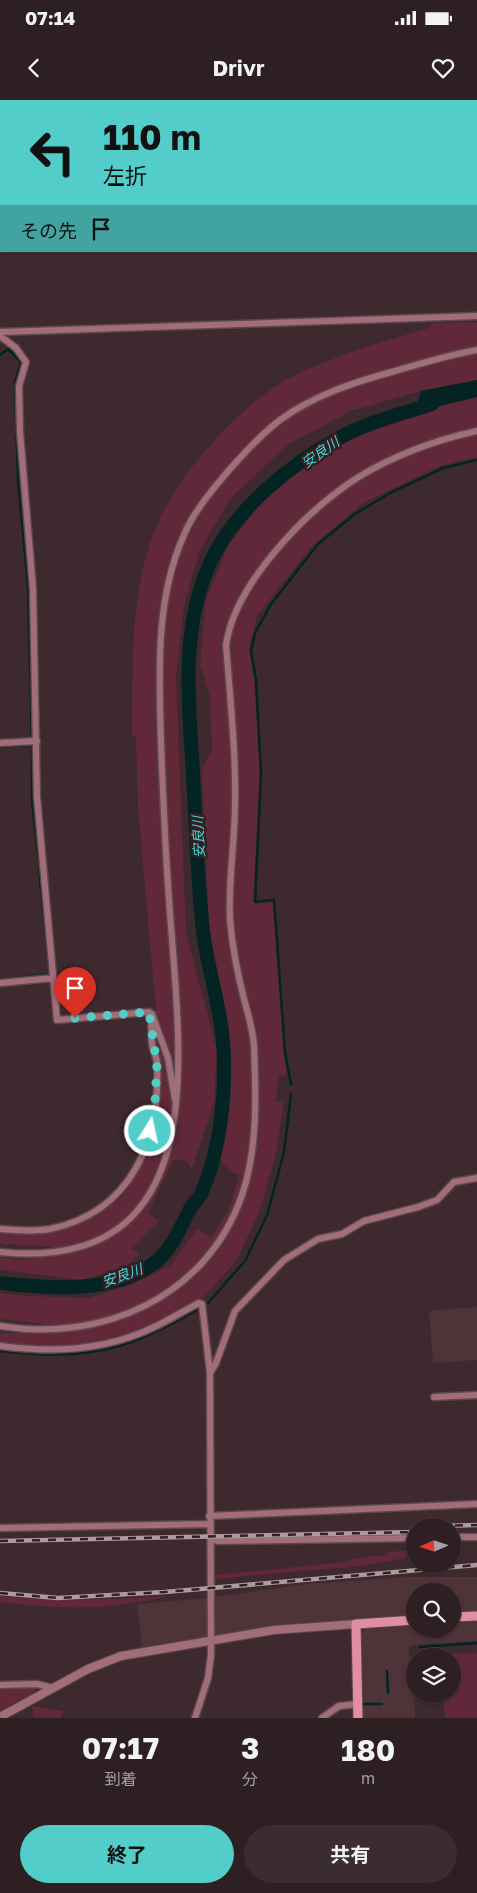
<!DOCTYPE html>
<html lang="ja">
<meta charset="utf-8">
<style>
body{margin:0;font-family:"Golos Text","Noto Sans JP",sans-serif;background:#3a2c2f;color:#f1f3f6;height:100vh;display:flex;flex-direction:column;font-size:19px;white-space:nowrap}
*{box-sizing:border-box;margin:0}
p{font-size:16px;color:#a7a2a5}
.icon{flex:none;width:28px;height:28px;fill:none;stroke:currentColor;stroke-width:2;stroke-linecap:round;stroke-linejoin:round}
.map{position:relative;height:1618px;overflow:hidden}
.sheet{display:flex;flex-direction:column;background:#2e1f22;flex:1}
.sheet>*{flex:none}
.hud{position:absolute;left:0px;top:0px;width:478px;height:152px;box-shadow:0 1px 4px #0004,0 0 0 1px #493d40;background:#53cdca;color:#111;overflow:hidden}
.needle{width:32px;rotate:267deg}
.tools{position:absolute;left:406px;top:1418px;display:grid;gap:10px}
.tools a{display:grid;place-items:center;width:55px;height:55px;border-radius:50%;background:#2e1f22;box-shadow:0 1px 4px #0004,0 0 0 1px #493d40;font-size:25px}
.pin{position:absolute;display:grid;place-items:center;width:42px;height:42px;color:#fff;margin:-51px -21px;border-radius:50% 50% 50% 0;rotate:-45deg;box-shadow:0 0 5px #0007}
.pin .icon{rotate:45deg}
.me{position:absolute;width:55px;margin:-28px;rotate:10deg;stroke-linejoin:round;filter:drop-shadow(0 0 4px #0008)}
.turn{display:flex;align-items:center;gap:18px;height:105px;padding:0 20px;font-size:22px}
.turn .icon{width:65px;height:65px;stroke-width:2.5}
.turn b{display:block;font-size:35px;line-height:42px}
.then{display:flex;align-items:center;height:48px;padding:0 20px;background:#0003;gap:10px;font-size:19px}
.eta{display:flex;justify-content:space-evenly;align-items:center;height:85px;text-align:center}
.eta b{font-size:30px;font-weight:700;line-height:35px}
.button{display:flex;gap:10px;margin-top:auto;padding:10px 20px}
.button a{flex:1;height:58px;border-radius:30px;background:#53cdca;color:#111;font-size:20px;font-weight:700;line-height:58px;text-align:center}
.button a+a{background:#3a2c2f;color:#f1f3f6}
.status{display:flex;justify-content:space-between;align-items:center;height:35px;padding:0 25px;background:#2e1f22;direction:ltr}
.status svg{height:14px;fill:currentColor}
header{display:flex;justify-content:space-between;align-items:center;height:65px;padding:0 20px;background:#2e1f22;font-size:22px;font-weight:700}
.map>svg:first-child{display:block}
.built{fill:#4e3339}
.green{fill:#602838}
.water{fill:#032423}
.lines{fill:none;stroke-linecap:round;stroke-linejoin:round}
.stream{stroke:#032423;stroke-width:2.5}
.river{stroke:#032423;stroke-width:14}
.minor-casing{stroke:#5b474c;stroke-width:9}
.tertiary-casing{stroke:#5b474c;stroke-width:10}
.secondary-casing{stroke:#5b474c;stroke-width:11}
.minor{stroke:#a16d79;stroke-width:6}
.tertiary{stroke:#a16d79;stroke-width:8}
.secondary{stroke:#e28ea2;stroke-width:9}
.rail-casing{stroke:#ac9b9f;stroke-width:4.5}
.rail{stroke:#341f24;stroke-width:2.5;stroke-dasharray:8;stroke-linecap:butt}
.route{stroke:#53cdca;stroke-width:9;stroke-dasharray:0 16.2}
.labels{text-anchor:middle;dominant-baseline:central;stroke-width:5;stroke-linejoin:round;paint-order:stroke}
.water-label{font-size:14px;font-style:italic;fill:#41d9d6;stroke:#341f24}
</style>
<div class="status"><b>07:14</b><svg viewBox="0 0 49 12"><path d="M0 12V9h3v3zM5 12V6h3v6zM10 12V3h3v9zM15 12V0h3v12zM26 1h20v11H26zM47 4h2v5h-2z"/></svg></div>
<header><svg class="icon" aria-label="back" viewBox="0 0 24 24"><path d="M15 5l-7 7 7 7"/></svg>Drivr<svg class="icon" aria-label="heart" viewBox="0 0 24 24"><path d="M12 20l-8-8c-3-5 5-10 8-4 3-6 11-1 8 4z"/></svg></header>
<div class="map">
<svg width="477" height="1618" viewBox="0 0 477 1618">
<rect width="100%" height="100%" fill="#3e292e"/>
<path class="built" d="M477 1207V1260L433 1263 429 1211Z
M406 1477H477V1513L453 1514 452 1491H415V1517L276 1526 214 1537 215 1497 306 1484Z
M209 1498 210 1538 142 1548 137 1504Z
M477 1521V1541L409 1545V1556L413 1558 415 1618H362L360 1535 364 1529 415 1525V1529H452L453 1523Z"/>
<path class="green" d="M477 222V280L421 291 351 311 287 345 230 399 200 450 184 506 176 577 186 832 217 951 214 1002 192 1070 187 1061 173 1060 148 1113 159 1121 131 1149 140 1153 128 1165 83 1180 0 1170V1157L19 1160 61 1155 55 1147 0 1144V1131L34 1134 55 1131 91 1118 122 1097 142 1063 155 1024 160 958 153 937 156 910 138 708 136 638 132 635C133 572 130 506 149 446 154 432 161 414 169 401 193 359 250 297 293 276 337 255 383 241 429 228L432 223Z
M477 297V357L443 365 365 402 312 446 257 516 249 548 254 579 260 672 253 803 273 802 287 974 279 977 275 1001H284L276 1054 260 1110 237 1160 204 1197 151 1226 112 1240 66 1248 0 1243V1233H53L52 1225 0 1219V1193L30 1196 89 1198 130 1185 171 1165 197 1129 211 1137 229 1109 239 1076 231 1071 220 1059 230 978 228 932 215 871 209 825 202 669 212 651 210 598 200 564 206 500 228 446 270 391 346 338 415 312Z
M415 1450V1456L368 1465 215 1479 214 1475 345 1462 351 1459 384 1455 388 1452Z
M0 1496C57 1502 112 1499 169 1496 111 1510 59 1510 0 1502Z
M477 1553V1618H445L443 1594H452V1556H441V1554Z
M36 1586 35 1592 0 1611V1588Z
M32 1606 63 1611 61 1618H34Z"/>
<path class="water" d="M477 280V297L415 312 421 291Z"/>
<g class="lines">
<path class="stream" d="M0 255 8 249 21 262 15 283 18 380 28 485 32 645 0 647
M32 645V701L39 762
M0 880 50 874 39 769
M291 984 285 953 274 800 255 802 261 674 256 580 251 551 255 533 271 504 318 444 355 414 390 393 443 368 477 360
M208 1203 245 1161 267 1115 284 1052 291 994
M0 1251C86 1260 122 1253 197 1210
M420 1547 477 1543
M387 1571 388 1593
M363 1604H382"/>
<path class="river" d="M0 1183C50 1188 116 1195 158 1160 173 1146 180 1128 189 1111 192 1104 199 1099 202 1092 221 1048 227 990 223 942 220 901 205 862 202 821 197 773 196 724 193 675 189 602 179 525 213 457 236 409 292 363 339 338 368 322 401 314 432 304"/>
<g class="minor-casing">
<path id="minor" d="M0 232 477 216
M0 236 16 248 26 262 19 286 20 332 33 489 37 697 57 920 149 912 152 914 168 958 175 1000
M0 643 37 641
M0 883 53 878
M0 1129C16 1130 34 1132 50 1129 132 1112 161 1040 157 962 156 956 153 950 152 944 151 936 152 929 151 921
M0 1152C221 1175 178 941 169 799 165 747 163 695 161 643 159 574 155 499 184 435 193 413 209 394 224 376 241 356 259 336 280 320 314 295 355 282 395 271 423 263 449 255 477 250
M0 1226C102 1243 207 1197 242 1095 258 1048 256 994 254 946 253 928 247 912 243 895 237 871 232 845 230 819 228 781 235 742 235 703 236 650 230 598 226 545 235 483 306 411 357 378 393 356 436 340 477 331
M0 1246C51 1253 104 1251 152 1228 168 1221 183 1211 199 1203L202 1204 210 1273 211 1555 208 1578 195 1618
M210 1273 216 1263 235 1211 284 1160 318 1139 342 1134 364 1121 418 1107 437 1100 454 1082 477 1078
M434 1297 477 1295
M209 1416 477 1404
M0 1428 209 1424
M452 1437H477
M211 1439 217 1441 415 1438
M0 1585 37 1584 53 1588
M322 1618 339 1606 358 1604"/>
</g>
<g class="tertiary-casing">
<path id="tertiary" d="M0 1617 88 1569 121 1556 274 1530 356 1524"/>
</g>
<g class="secondary-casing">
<path id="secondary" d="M452 1517 477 1516
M358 1618 356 1524 415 1520"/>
</g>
<use href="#minor" class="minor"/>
<use href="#tertiary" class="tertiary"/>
<use href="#secondary" class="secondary"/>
<g class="rail-casing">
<path id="rail" d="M439 1426 477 1425
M0 1441 415 1432
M0 1493 58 1498 165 1492 477 1465"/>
</g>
<use href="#rail" class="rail"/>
</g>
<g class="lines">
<path class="route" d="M75 918 149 912 157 965 155 1002 150 1031"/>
</g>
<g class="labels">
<g class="water-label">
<text transform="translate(320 352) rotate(-35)">安良川</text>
<text transform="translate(198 737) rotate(-93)">安良川</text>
<text transform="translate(122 1175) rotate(-20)">安良川</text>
</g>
</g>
</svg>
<div class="tools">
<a><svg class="needle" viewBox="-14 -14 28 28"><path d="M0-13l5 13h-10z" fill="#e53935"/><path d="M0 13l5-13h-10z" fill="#a7a2a5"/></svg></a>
<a><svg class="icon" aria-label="search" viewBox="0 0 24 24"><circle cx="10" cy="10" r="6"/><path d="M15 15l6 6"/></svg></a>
<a><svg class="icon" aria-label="layers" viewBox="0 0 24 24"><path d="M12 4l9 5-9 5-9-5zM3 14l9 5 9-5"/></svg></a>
</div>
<div class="pin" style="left:75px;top:918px;background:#d93025"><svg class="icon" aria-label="arrive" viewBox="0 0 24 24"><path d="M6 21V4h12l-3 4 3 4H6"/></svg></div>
<svg class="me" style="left:150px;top:1031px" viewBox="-20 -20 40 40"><circle r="17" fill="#53cdca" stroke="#fff" stroke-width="3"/><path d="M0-11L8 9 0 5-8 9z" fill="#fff"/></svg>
<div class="hud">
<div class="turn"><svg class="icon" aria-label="left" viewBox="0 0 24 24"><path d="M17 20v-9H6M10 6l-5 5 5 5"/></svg><div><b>110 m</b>左折</div></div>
<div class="then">その先<svg class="icon" aria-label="arrive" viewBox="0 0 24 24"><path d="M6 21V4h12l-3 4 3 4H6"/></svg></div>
</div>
</div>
<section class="sheet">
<div class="eta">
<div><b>07:17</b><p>到着</p></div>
<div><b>3</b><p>分</p></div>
<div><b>180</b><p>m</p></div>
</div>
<div class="button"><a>終了</a><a>共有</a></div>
</section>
